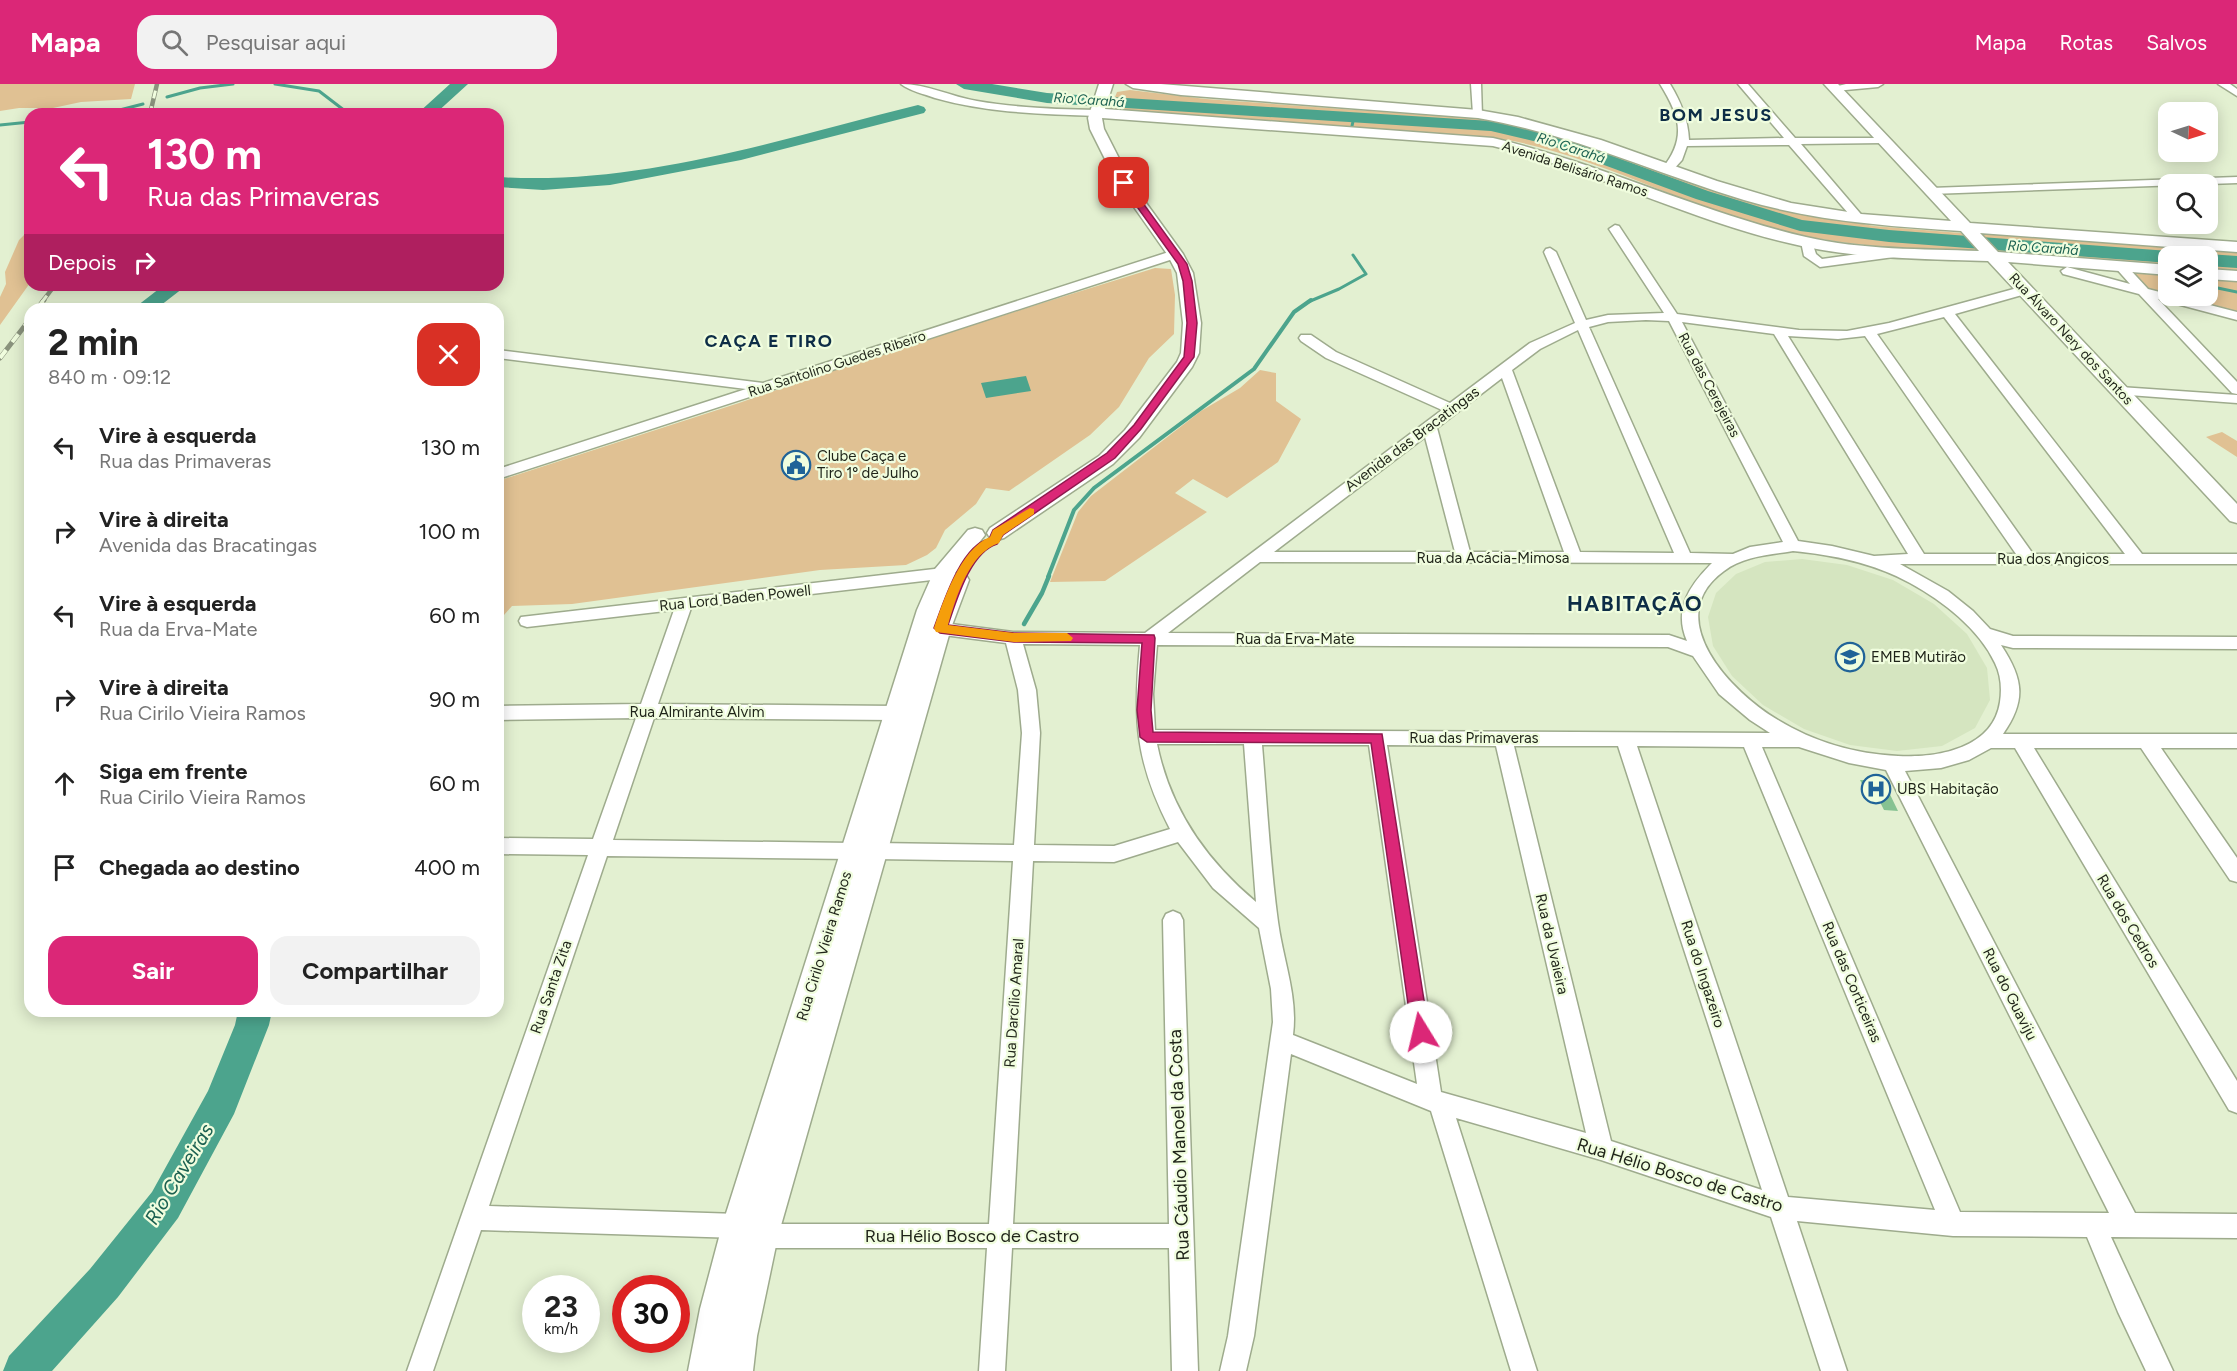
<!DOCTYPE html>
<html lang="pt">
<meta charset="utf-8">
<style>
body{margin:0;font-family:Figtree,sans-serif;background:#f2f2f2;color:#222;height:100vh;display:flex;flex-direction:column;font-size:22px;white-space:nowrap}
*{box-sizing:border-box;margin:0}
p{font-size:20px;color:#767676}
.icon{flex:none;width:33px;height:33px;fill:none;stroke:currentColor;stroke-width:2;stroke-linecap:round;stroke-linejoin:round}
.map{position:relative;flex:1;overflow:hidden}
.drawer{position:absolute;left:24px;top:219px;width:480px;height:714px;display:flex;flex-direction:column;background:#fff;border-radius:18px;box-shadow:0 3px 15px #0003}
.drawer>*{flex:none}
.banner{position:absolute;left:24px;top:24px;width:480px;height:183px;border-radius:18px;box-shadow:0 3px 15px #0003;background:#db2777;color:#fff;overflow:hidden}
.needle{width:39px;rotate:94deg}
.buttons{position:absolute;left:2158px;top:18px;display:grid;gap:12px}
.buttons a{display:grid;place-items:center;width:60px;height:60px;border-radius:12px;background:#fff;box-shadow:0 3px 15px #0003;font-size:30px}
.speed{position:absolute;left:522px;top:1191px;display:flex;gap:12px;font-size:30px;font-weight:700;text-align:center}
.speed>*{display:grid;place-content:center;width:78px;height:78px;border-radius:50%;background:#fff;box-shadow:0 3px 15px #0003;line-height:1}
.speed small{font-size:15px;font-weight:400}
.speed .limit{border:9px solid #d22;background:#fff;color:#111}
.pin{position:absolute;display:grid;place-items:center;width:51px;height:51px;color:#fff;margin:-26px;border-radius:12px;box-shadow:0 3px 9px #0006}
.me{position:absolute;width:66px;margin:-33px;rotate:351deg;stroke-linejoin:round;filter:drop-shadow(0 0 4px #0008)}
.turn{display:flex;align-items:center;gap:21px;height:126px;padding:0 24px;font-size:27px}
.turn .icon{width:78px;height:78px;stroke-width:2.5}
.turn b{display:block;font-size:42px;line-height:51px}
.then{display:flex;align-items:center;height:57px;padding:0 24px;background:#0003;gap:12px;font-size:22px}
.round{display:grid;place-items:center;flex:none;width:63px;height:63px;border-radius:18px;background:#f2f2f2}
.overview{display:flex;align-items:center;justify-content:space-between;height:102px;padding:0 24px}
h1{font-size:36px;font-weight:700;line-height:45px}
.cta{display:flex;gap:12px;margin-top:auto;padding:12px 24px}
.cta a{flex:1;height:69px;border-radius:18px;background:#db2777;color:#fff;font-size:24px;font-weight:700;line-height:69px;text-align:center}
.cta a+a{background:#f2f2f2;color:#222}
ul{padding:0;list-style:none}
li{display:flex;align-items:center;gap:18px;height:84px;padding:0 24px}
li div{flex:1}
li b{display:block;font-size:22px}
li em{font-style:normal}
header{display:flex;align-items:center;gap:36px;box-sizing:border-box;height:84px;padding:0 30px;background:#db2777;color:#fff}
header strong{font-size:28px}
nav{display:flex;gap:33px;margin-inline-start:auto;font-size:21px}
.search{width:420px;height:54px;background:#f2f2f2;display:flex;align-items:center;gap:15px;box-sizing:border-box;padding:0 21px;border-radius:18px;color:#767676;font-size:22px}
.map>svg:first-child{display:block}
.built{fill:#d5e5c0}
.green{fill:#e0c193}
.water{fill:#4ca48d}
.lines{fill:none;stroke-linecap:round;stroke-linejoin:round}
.stream-far2{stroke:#4ca48d;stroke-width:3}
.stream-far1{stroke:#4ca48d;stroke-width:4}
.stream{stroke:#4ca48d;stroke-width:4.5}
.river{fill:#4ca48d;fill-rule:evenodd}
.building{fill:#86c292}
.street-casing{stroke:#9eab8d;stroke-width:3}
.secondary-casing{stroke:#9eab8d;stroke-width:3}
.street{fill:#fff;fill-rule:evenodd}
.secondary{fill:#fff;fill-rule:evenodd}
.rail-far1-casing{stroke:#8a937d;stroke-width:4.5}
.rail-casing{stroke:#8a937d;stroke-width:5}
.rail-far1{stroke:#f0fdde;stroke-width:3;stroke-dasharray:8;stroke-linecap:butt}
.rail{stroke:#f0fdde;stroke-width:4;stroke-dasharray:10;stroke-linecap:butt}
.route{fill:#db2777;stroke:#8e194d;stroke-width:1.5}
.slow{fill:#f59e0b}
.labels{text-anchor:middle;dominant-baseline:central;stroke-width:4.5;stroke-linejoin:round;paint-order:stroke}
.far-water-label{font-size:14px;font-style:italic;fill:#1c6151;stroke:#f0fdde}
.far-street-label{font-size:14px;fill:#1f2419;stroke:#f0fdde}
.street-label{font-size:15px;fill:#1f2419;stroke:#f0fdde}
.poi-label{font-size:15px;fill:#1f2419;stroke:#f0fdde;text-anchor:start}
.far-district-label{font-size:18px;font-weight:bold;letter-spacing:1.5px;fill:#0d2d46;stroke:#f0fdde}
.near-street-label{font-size:18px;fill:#1f2419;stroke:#f0fdde}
.near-water-label{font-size:20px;font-style:italic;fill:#1c6151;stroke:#f0fdde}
.district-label{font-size:21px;font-weight:bold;letter-spacing:1.5px;fill:#0d2d46;stroke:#f0fdde}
</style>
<header>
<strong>Mapa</strong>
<div class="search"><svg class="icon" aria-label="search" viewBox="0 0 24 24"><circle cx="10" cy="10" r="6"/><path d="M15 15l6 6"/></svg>Pesquisar aqui</div>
<nav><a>Mapa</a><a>Rotas</a><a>Salvos</a></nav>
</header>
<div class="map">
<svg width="2237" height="1287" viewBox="0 0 2237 1287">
<rect width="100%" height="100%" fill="#e3f0d1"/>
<path class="built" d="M1802 475 1847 481 1893 496 1934 520 1967 550 1987 584 1990 616 1975 644 1942 662 1897 667 1850 661 1804 645 1763 621 1732 592 1713 562 1708 533 1716 509 1736 490 1765 478Z"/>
<path class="green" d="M0 0H135L131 15 81 18 53 24H19L0 27Z
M1130 6 1206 15 1494 36 1525 42 1792 127 1874 142 1961 149 1979 168C1900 165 1826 162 1749 138 1669 113 1591 72 1508 56L1110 25 1117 8Z
M30 145V199L0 241V213L6 200 5 188 19 156Z
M1991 150 2237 168V188L2208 186V172H2169V183L2004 169 1998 167 1982 151Z
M2120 182 2169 186V212H2208V190L2237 192V232L2144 208Z
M1155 184 1171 185 1175 211 1174 250 1149 274 1119 323 1090 351 1009 407 986 404 976 420 945 446 936 464 927 471 906 481 820 486 572 520 512 522 504 531 498 560V397L739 319 876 271Z
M1260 286 1276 289V317L1301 335 1278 378 1227 414 1193 395 1175 409 1207 428 1105 497 1050 498 1078 428 1091 412 1201 327 1240 304Z
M2222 348 2237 357V373L2206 353Z"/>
<path class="water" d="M1026 292 1031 307 986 314 981 299Z"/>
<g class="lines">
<path class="stream-far2" d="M275 0 319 7 349 30
M167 13 200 4 233 0
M104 30 143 20
M0 41 30 38
M1352 42 1354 33
M2208 202 2237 208
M1308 218 1339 205 1366 190 1353 171"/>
<path class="stream-far1" d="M1048 493 1074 426 1094 404 1254 285 1294 228 1311 216"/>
<path class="stream" d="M1024 540 1042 509 1049 492"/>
<path class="river" d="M450 0H468L435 30H417Z
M956 0H992L1047 9 1491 37 1561 53 1708 107 1802 136 1889 146 2169 167 2176 169 2178 172H2169V179L1889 158 1800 147 1696 115 1550 61 1491 47 1047 19 964 5Z
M918 21 924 23 926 26 924 29 741 76 610 101 543 106 498 103V93C640 102 781 55 918 21Z
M2208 170 2237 172V184L2208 182V172H2201Z
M164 201H187L156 225H133Z
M238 927H272L269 941 234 1030 178 1134 118 1213 52 1287H3L9 1272 90 1185 152 1108 208 1007 235 941Z"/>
</g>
<path class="building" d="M1860 696H1883L1898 727 1884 726 1878 714H1869Z"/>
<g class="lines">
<g class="street-casing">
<path id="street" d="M901 0C927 0 952 13 977 17 1017 24 1057 25 1097 26L1102 29 1097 32C1042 30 988 29 935 14 924 10 910 7 901 0Z
M1471 0H1481L1482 32 1473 30Z
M1660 0H1670C1681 18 1688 35 1689 56L1784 54 1738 0H1748L1795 54H1887V58L1883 59 1801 60 1865 135 1863 137H1855L1789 61 1687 62 1682 76 1672 87H1664L1662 85C1687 54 1680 32 1660 0Z
M1846 0H1883L1878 3 1835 7 1830 4Z
M2218 0H2230L2237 5V12Z
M2237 93V99L1931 110 1925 107 1931 104Z
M1615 141 1619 142 1677 230 1799 246 1847 247 1889 239 2021 203H2029L2031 206 2029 209 1955 230 2142 470H2237V480H1900L1948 507 1973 527 1990 545 2013 552 2237 553V565L2013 564 2001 561C2023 594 2027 616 2003 650H2237V664H2161L2237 774V798L2230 796 2141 664H2034L2237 997V1029L2229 1026 2015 664H1991L1969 676 1941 684 1905 687 2135 1129 2237 1130V1154L2111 1153 2173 1287H2146L2118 1228 2087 1153 1953 1152 1797 1137 1847 1287H1821L1771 1133 1601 1076 1456 1034 1537 1287H1511L1431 1027 1291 970 1254 1252 1246 1287H1220L1228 1252 1273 938 1271 905 1259 844 1213 804 1178 758 1114 778 1033 777 1013 1140H1169L1163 836 1166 830 1173 827 1180 830 1183 836 1198 1287H1172L1169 1164H1012L1005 1287H979L987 1164H762L753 1161 750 1152 753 1143 762 1140H989L1013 777 875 775 868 773 865 767 868 761 875 759 1014 761 1022 649 1018 606 1006 559 928 549 922 547 920 543 922 539 928 537 1013 548 1145 549 1442 326 1326 274 1301 257 1299 254 1301 251H1311L1336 268 1450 319 1530 259 1575 239 1544 168 1546 165 1550 164 1556 168 1586 236 1608 231 1664 229 1609 145ZM1944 233 2125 470H2033L1877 250ZM1646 236 1669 237 1783 458 1750 463 1733 470 1690 469 1589 243 1608 238ZM1682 238 1774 250 1908 470 1874 472 1832 462 1798 457ZM1578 246 1674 469 1580 468 1512 286 1540 265ZM1788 252 1838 255 1865 252 2016 470H1924ZM1502 294 1564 468H1470L1437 344ZM1425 353 1455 468H1274ZM1793 467C1834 471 1874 479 1910 499 1943 517 1979 545 1995 579 2001 591 2002 605 2000 618 1993 665 1937 674 1898 672 1856 670 1814 658 1778 636 1732 609 1659 534 1724 487 1743 472 1770 471 1793 467ZM1260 478 1712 479C1690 501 1673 525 1687 557L1669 551 1168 549ZM1023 560 1140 561C1133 635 1135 677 1170 745L1114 762 1034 761 1040 649 1036 606ZM1157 561 1668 563 1693 572 1719 610 1750 636 1770 649 1155 646 1153 610ZM1157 660H1244L1256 818C1206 776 1170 725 1157 660ZM1262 661H1369L1417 1000 1293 951C1298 912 1283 876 1278 838 1270 779 1267 720 1262 661ZM1387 661 1496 662 1586 1049 1441 1008ZM1514 662H1618L1762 1106 1611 1057ZM1637 662 1744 663 1935 1126 1788 1113ZM1762 663H1799L1849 679 1886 686 2109 1129 1960 1128Z
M1807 154 1811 155 1816 170 1822 175 1894 165 1900 169 1894 173 1820 183 1804 172 1801 158Z
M1175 166 1181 170 1179 173 498 395V385L746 305 498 274V266L763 299Z
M2120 178 2124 179 2148 205 2237 228V236L2158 215 2237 298V310L2232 309 2139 210 2063 190 2061 187 2067 183 2130 200 2114 182Z
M2120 303 2237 311V319L2115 310 2113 307 2115 304Z
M943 484 949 486 951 490 949 494 691 524 658 620 896 622 902 624 905 629 902 634 896 636 654 634 613 756 853 759 860 761 863 767 860 773 853 775 607 772 489 1122 738 1130 747 1133 750 1142 747 1151 738 1154 481 1146 433 1287H407L588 771 498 770V754L593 755 636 634 498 636V622L641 620 674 526 527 543 521 541 519 537 521 533Z"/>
</g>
<g class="secondary-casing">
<path id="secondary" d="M1099 0H1113L1105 25 1493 54C1600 79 1699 128 1806 153 1862 166 1922 165 1979 167L1961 147C1887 142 1815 137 1744 116 1655 89 1571 50 1478 34L1181 11 1133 4 1126 0H1161L1478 26 1518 33 1601 56 1717 97 1791 119 1861 130 1951 137 1824 0H1838L1970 139 2237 158V168L1980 149 1998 168 2169 181V191L2008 178 2237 420V439L2230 437 1988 177C1927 175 1866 175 1806 163 1698 141 1600 88 1493 62L1102 34 1104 45 1131 98 1183 170 1193 189 1201 239 1199 269 1192 283 1139 354 1113 380 1004 454 997 456 990 454 987 449 990 444 1099 372 1125 346 1177 278 1181 269 1183 239 1177 189 1167 170 1117 99 1090 45 1088 34Z
M2208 185 2237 187V197L2208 195Z
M975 444 982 446 985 451 955 489 966 491 969 496 951 544 778 1152 757 1252 753 1287H688L700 1225 722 1142 917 526 935 485 968 446Z"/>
</g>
<use href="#street" class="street"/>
<use href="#secondary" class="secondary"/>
<g class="rail-far1-casing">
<path id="rail-far1" d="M150 30 157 0
M42 218 55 201"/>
</g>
<g class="rail-casing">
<path id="rail" d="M37 225 44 216
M0 274 30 235"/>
</g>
<use href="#rail-far1" class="rail-far1"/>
<use href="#rail" class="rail"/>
</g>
<path class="route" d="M1121 97H1127L1187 180 1192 197 1197 239 1194 273 1141 345 1115 374 1003 451 997 460C970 468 956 518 948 541L1014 549 1154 551 1155 554 1151 626 1153 648 1382 650 1429 948 1426 953 1421 956 1415 953 1412 948 1371 659 1147 658 1140 653 1137 626 1142 559 1014 558 940 549 934 544C943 520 961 461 989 455L993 446 1107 369 1134 341 1184 273 1187 239 1183 197 1178 180 1120 99Z"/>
<path class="slow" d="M1030 424 1034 425V430L1003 451 999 459C969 469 956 513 948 541L1014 549H1067L1073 554 1071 557 1014 558 936 548 934 544C943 517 961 464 990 453L993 446Z"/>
<defs>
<g id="civic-ring" transform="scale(1.5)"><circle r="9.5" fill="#f0fdde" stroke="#206398" stroke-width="1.5"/><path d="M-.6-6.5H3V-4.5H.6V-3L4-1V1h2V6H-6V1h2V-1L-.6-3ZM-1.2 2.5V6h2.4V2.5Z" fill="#206398"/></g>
<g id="school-ring" transform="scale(1.5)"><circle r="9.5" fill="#f0fdde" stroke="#206398" stroke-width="1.5"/><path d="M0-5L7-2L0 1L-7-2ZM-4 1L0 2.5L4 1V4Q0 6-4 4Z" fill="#206398"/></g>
<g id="hospital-ring" transform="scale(1.5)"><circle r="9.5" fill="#f0fdde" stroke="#206398" stroke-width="1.5"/><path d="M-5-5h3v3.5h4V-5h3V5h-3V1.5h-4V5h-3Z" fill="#206398"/></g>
</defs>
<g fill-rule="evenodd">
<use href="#civic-ring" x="796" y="381"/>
<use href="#school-ring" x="1850" y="573"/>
<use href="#hospital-ring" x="1876" y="705"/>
</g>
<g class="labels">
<g class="far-water-label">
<text transform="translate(1089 16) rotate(4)">Rio Carahá</text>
<text transform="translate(1571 64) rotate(18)">Rio Carahá</text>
<text transform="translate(2043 164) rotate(4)">Rio Carahá</text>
</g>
<g class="far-street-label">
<text transform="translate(1575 85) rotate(18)">Avenida Belisário Ramos</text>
<text transform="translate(2071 255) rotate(47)">Rua Álvaro Nery dos Santos</text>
<text transform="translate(837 280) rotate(-18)">Rua Santolino Guedes Ribeiro</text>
<text transform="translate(1709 301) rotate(62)">Rua das Cerejeiras</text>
</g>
<g class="street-label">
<text transform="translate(1412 355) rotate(-37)">Avenida das Bracatingas</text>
<text x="1493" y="474">Rua da Acácia-Mimosa</text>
<text x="2053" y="475">Rua dos Angicos</text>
<text transform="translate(735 514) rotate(-6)">Rua Lord Baden Powell</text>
<text x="1295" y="555">Rua da Erva-Mate</text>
<text x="697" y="628">Rua Almirante Alvim</text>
<text x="1474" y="654">Rua das Primaveras</text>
<text transform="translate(2128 837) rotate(59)">Rua dos Cedros</text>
<text transform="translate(1552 860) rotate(77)">Rua da Uvaieira</text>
<text transform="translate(824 862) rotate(-73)">Rua Cirilo Vieira Ramos</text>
<text transform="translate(1703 890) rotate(72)">Rua do Ingazeiro</text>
<text transform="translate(1852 898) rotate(67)">Rua das Corticeiras</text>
<text transform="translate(551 903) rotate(-71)">Rua Santa Zita</text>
<text transform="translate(2010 910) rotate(63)">Rua do Guaviju</text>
<text transform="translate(1014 919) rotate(-86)">Rua Darcílio Amaral</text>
</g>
<g class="poi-label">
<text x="817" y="372">Clube Caça e<tspan x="817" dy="17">Tiro 1º de Julho</tspan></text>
<text x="1871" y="573">EMEB Mutirão</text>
<text x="1897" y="705">UBS Habitação</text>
</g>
<g class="far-district-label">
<text x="1716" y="31">BOM JESUS</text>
<text x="769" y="257">CAÇA E TIRO</text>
</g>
<g class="near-street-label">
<text transform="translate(1179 1061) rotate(-92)">Rua Cáudio Manoel da Costa</text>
<text transform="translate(1680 1091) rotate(17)">Rua Hélio Bosco de Castro</text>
<text x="972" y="1152">Rua Hélio Bosco de Castro</text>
</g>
<g class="near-water-label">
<text transform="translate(179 1090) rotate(-59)">Rio Caveiras</text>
</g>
<g class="district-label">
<text x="1635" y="519">HABITAÇÃO</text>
</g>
</g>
</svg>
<div class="buttons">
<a><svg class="needle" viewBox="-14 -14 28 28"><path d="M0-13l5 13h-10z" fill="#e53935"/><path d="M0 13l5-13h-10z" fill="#767676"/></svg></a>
<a><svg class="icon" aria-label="search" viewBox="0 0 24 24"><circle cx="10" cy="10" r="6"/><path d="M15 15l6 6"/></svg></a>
<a><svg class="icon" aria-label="layers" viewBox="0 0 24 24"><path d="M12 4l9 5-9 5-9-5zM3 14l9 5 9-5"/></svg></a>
</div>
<div class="speed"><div>23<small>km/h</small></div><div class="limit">30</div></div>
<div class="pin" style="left:1124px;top:99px;background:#d93025"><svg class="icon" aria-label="arrive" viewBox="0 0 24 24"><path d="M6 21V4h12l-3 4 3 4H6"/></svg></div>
<svg class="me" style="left:1421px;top:948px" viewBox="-20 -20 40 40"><circle r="19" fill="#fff"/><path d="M0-13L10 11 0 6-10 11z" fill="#db2777"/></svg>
<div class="banner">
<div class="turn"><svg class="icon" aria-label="left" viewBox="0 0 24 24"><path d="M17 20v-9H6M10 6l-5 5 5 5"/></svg><div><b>130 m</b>Rua das Primaveras</div></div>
<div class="then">Depois<svg class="icon" aria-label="right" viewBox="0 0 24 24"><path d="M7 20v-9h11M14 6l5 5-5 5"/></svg></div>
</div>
<section class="drawer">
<div class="overview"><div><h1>2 min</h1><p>840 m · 09:12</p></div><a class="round" style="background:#d93025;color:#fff"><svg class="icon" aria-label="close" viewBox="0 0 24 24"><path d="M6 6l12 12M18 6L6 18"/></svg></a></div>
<ul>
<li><svg class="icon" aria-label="left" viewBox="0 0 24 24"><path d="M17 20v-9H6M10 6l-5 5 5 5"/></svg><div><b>Vire à esquerda</b><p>Rua das Primaveras</p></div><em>130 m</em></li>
<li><svg class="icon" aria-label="right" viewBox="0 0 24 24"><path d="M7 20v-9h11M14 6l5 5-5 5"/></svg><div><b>Vire à direita</b><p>Avenida das Bracatingas</p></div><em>100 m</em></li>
<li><svg class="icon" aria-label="left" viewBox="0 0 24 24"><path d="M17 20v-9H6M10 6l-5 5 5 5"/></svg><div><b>Vire à esquerda</b><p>Rua da Erva-Mate</p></div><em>60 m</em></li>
<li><svg class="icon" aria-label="right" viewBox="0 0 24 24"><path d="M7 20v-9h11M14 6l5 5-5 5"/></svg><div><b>Vire à direita</b><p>Rua Cirilo Vieira Ramos</p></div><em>90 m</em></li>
<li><svg class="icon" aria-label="ahead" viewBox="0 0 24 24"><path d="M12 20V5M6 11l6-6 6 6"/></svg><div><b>Siga em frente</b><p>Rua Cirilo Vieira Ramos</p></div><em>60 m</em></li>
<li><svg class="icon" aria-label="arrive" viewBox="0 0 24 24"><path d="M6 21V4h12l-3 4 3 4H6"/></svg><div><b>Chegada ao destino</b></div><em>400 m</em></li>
</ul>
<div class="cta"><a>Sair</a><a>Compartilhar</a></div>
</section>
</div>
